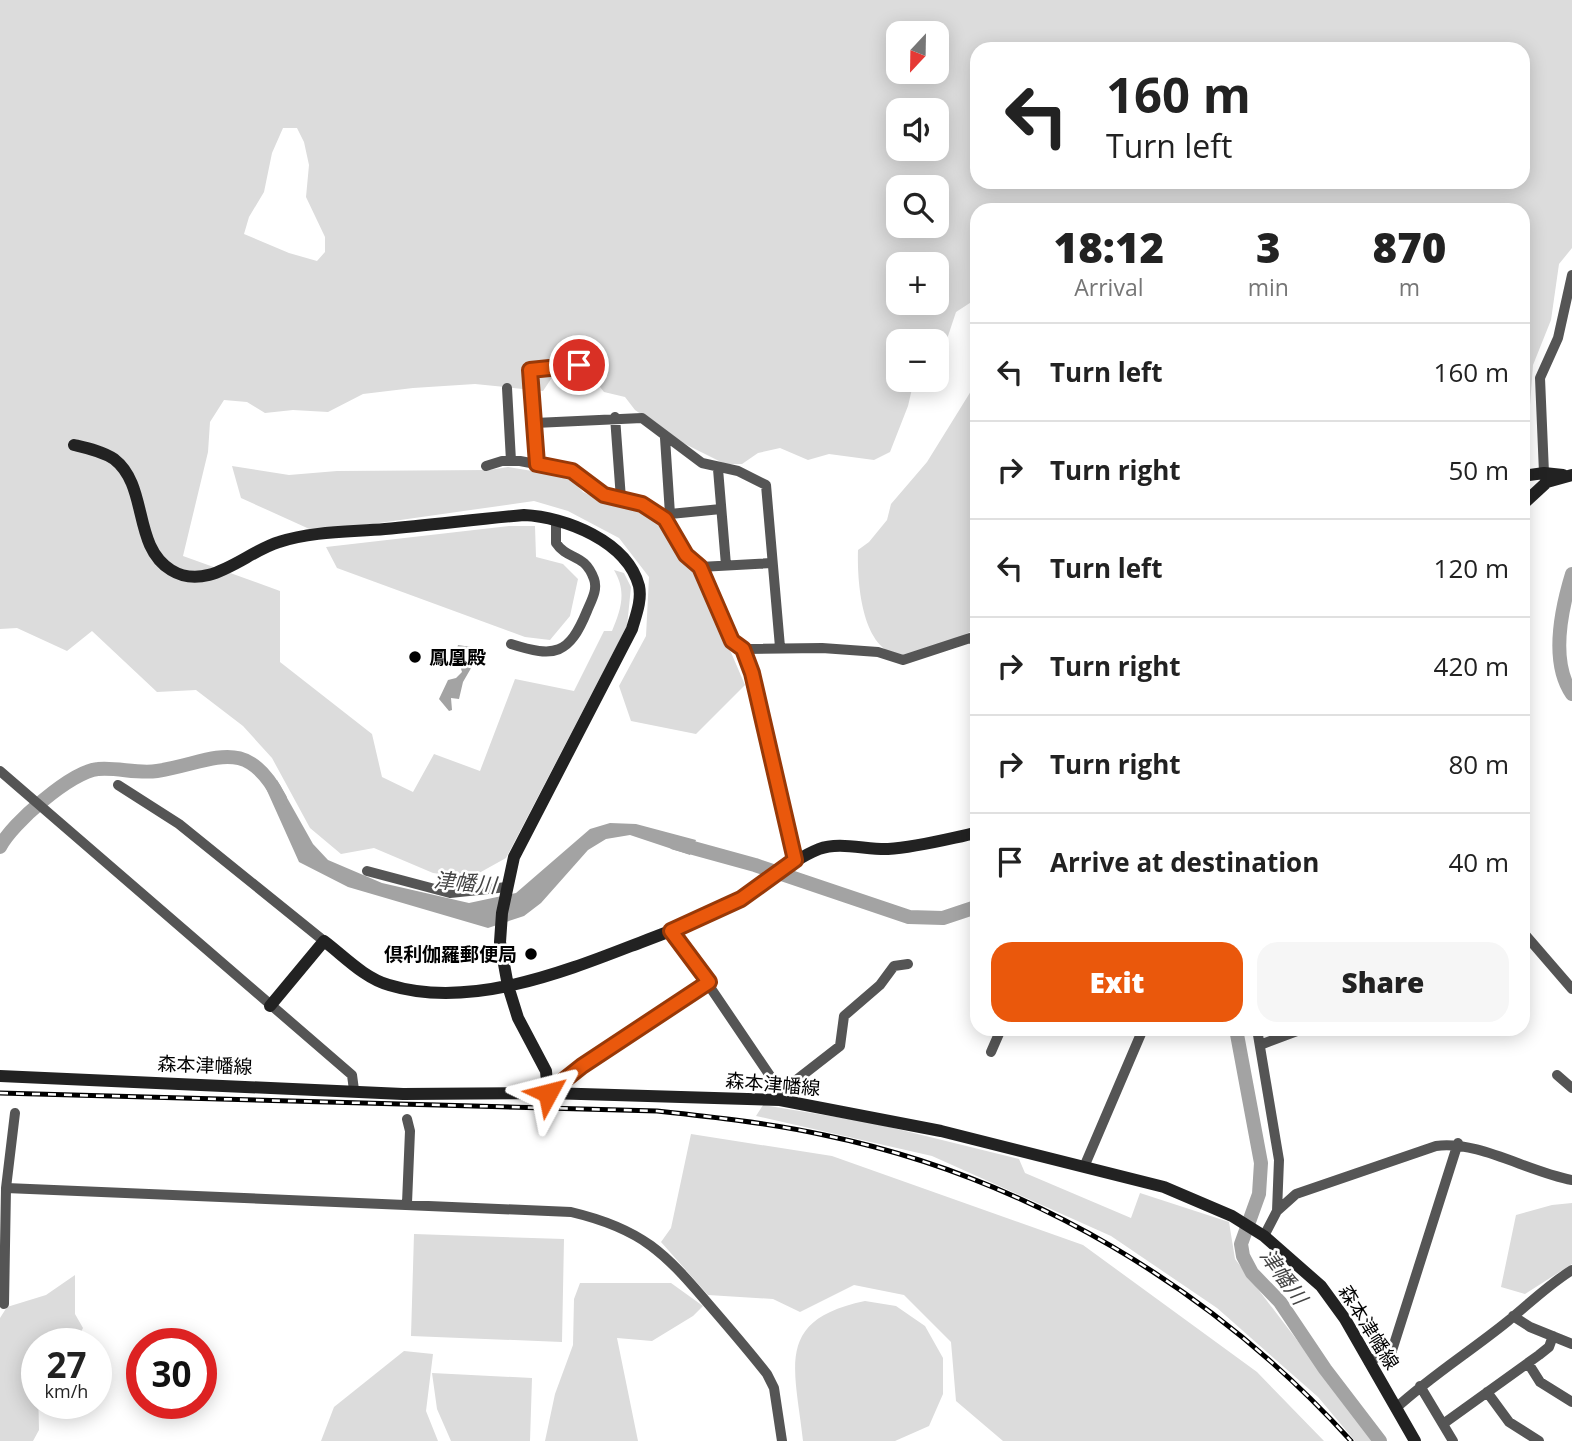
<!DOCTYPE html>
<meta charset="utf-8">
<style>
body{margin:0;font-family:"Open Sans","Noto Sans JP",sans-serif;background:#f6f6f6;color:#222;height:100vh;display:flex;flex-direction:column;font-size:26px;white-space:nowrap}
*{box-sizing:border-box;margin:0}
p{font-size:23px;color:#767676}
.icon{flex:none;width:38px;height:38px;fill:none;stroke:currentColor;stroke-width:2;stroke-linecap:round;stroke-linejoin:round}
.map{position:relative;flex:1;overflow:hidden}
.details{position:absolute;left:970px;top:203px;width:560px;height:833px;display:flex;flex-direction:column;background:#fff;border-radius:21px;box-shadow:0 4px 18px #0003}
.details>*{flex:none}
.banner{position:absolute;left:970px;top:42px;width:560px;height:147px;border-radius:21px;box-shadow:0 4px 18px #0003;background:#fff;color:#222;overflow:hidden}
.needle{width:46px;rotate:202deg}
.fabs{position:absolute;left:886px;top:21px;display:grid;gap:14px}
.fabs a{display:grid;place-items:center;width:63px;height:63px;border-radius:14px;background:#fff;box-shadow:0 4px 18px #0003;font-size:35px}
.speed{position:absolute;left:21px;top:1328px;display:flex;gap:14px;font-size:35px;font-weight:700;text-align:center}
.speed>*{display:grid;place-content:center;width:91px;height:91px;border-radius:50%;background:#fff;box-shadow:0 4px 18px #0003;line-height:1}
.speed small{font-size:18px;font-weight:400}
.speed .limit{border:10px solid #d22;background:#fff;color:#111}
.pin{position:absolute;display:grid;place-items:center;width:60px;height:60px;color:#fff;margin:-30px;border:4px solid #fff;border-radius:50%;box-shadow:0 2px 7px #0007}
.me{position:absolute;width:77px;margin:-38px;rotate:52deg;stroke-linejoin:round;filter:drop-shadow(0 0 5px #0008)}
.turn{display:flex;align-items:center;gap:24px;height:147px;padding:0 21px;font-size:32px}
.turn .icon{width:91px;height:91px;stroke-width:2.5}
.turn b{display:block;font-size:49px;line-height:60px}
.eta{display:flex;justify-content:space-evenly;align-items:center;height:119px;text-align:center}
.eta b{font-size:42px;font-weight:800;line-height:49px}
.cta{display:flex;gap:14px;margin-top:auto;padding:14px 21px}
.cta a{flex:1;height:80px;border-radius:21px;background:#ea580c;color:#fff;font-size:28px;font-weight:800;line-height:80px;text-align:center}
.cta a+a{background:#f6f6f6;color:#222}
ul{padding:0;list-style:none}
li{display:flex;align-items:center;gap:21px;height:98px;padding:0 21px;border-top:2px solid #e0e0e0}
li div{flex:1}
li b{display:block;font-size:26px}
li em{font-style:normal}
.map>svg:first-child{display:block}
.green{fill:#dcdcdc;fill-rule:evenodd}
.water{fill:#a3a3a3}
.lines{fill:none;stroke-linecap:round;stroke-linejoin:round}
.river{stroke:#a3a3a3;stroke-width:14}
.street{stroke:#555;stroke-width:10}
.secondary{stroke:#222;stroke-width:12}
.rail-casing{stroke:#000;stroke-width:5}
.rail{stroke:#fff;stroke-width:2.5;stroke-dasharray:8;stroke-linecap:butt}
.route-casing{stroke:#983908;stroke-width:18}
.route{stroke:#ea580c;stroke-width:12}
.poi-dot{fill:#000;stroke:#fff;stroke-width:2.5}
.labels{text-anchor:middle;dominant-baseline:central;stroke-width:5;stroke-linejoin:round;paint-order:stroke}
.poi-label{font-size:19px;font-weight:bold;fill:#000;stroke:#fff;text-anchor:start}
.street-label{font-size:19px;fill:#000;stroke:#fff}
.water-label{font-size:21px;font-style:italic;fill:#444;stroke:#fff}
</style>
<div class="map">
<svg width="1572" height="1441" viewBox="0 0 1572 1441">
<rect width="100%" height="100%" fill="#fff"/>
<path class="green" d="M0 0H1572V248L1559 264 1551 320 1533 365 1528 432 1523 435 1522 210H976V299L956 312 943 351 936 360V341H898V380H914L908 406 890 452 874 460 829 454 808 460 780 448 758 453 742 464H725L681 442 635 410 625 397 604 392 592 377 587 355 575 343 543 391 475 384 413 388 363 394 328 412 293 410 265 413 247 402 224 400 210 422 208 452 183 556 280 591V662L372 734 382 777 413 792 434 754 480 771 515 679 574 691 604 631H612C621 609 627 592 614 570L624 573 631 587 627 626 506 858 470 878 433 873 374 848 341 854 310 828 272 758 243 726 196 690 157 692 92 631 67 651 17 628 0 629ZM898 33H936V72H898ZM976 49H1522V182H976ZM898 110H936V149H898ZM283 128H297L304 142 309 165 306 197 325 237V252L317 261 289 253 244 234 249 217 264 192 272 153ZM898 187H936V226H898ZM898 264H936V303H898Z
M976 383V629C956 639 933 651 910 655 861 662 857 580 858 550L869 542 887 520 891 504 927 462Z
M232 466 289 475 337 471 489 470 508 467 569 477 583 492 602 501 635 506 659 518 678 552 700 580 745 685 696 734 631 721 619 686 646 636 649 577 619 538 568 511 534 501 316 532 241 498Z
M509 526H535L536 557 563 564 578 579 570 616 550 640 525 637 337 568 326 547Z
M763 1105 873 1123 1019 1159 1025 1173 1131 1218 1140 1193 1229 1222 1235 1259 1374 1441H1355L1318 1397 1217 1308 1111 1236 932 1156 756 1116Z
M691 1134 832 1156 1083 1245 1257 1372 1324 1441H1003L956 1401 951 1342 904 1295 854 1285 800 1312 773 1299 708 1295 661 1242 671 1228Z
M1572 1203V1264L1525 1294 1501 1287 1516 1215 1552 1205Z
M414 1234 564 1239 562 1342 411 1336Z
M75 1275V1314L83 1328 75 1344H37L39 1430 33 1441H0V1318L7 1307 46 1295Z
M580 1283H671L703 1306 693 1316 652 1341 617 1338 638 1441H545L555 1394 573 1345 574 1299Z
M865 1301 896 1306 925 1326 943 1358V1394L929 1426 895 1441H803C795 1367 774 1320 865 1301Z
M404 1351 433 1354 426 1411 438 1441H321L334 1407Z
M432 1373 532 1378 530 1441H451L437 1409Z"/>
<path class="water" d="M458 645 471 647 474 663 463 682 459 699 451 698 452 710 449 711 439 699 448 680 456 678 462 672 456 652Z
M277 780 313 844 328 860 382 883 469 903 516 893 590 829 610 823 636 824 696 840 690 855 630 835 606 839 588 850 541 903 524 916 488 928 348 887 299 862 264 784Z"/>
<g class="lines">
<path class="river" d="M1572 574C1561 610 1550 662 1572 694
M675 843 755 865 909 917 943 918 976 907
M0 847C11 824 72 771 98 769 117 767 137 774 157 771 214 762 246 733 280 799
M1236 1029 1261 1163 1259 1194 1241 1244 1243 1256 1252 1273 1280 1302 1325 1369 1380 1441"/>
<path class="street" d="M507 388 511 461
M615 417 621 499
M535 423 642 418 702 463 738 471 766 485 780 647
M665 438 670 514 665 519
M537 464 530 370 579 365
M486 466 502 461H520L557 468 572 471 604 495 656 511 665 519 686 555 700 567 732 641 743 649
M718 469 726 565
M1544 473 1540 378 1558 338 1572 275
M670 514 721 509
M700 567 772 563
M511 644C555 658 569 655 587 611 591 601 598 590 594 579 584 552 568 561 556 543V521
M0 771 352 1075 354 1090
M118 785 179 824 324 941
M795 860 752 673 743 649 822 648 878 652 903 660 970 638 976 640
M367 871 450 893 507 887
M672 931 777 1086 780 1100
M1522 931 1572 989
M1257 1029 1279 1160 1277 1211
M1260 1045 1297 1031
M991 1052 1001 1029
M1557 1075 1572 1088
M548 1093 582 1066 709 982
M780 1100 786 1088 840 1046 844 1016 880 985 894 966 908 964
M407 1119 410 1131 407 1203
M1084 1167 1143 1029
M6 1188 571 1212C643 1229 665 1253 711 1307 730 1329 749 1351 767 1374L774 1388 782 1441
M1264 1236 1277 1211 1296 1194 1436 1146C1478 1140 1528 1172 1572 1180
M4 1304 6 1188 15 1113
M1513 1316 1530 1327 1572 1344
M1369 1362 1379 1356 1389 1360 1458 1143
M1528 1363 1540 1382 1572 1402
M1420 1386 1453 1441
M1487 1392 1509 1422 1539 1441
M1396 1408C1431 1376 1471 1351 1508 1321 1530 1303 1548 1285 1572 1270
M1443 1424 1539 1355 1549 1347 1553 1336"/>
<path class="secondary" d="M74 445C87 448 102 451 114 459 149 486 132 546 171 570 208 593 245 552 279 542 313 531 351 532 385 529 432 525 477 519 524 515 565 517 627 541 639 586 642 600 636 615 632 629L514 857 502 913 500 942 508 986 518 1018 546 1071 548 1093
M1522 476 1544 473 1563 475
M1522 505 1547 482 1572 475
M270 1006 324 941C344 956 364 978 389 985 467 1009 559 974 631 946 668 932 704 919 739 900 767 885 789 861 819 849 839 841 867 850 888 849 918 847 947 839 976 833
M0 1076 403 1094 548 1093 780 1100 941 1131 1164 1187 1232 1216 1264 1236 1321 1286 1345 1319 1415 1441"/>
<g class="rail-casing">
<path id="rail" d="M0 1093 657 1111C713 1117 769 1123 824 1135 1027 1177 1213 1288 1351 1441"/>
</g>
<use href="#rail" class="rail"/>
</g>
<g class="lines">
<g class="route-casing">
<path id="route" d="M548 1093 582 1066 709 982 671 931 741 899 795 860 752 673 743 649 732 641 700 567 686 555 665 519 642 504 604 495 572 471 537 464 530 370 579 365"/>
</g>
<use href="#route" class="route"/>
</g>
<g class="poi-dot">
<circle cx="415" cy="657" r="7"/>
<circle cx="531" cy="954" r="7"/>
</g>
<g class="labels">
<g class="poi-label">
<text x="429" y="657">鳳凰殿</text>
<text x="517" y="954" text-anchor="end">倶利伽羅郵便局</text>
</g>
<g class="street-label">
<text transform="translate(205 1065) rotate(2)">森本津幡線</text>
<text transform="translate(773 1084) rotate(5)">森本津幡線</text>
<text transform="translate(1369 1327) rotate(58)">森本津幡線</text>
</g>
<g class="water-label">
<text transform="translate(465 882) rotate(5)">津幡川</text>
<text transform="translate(1284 1276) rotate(54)">津幡川</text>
</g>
</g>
</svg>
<div class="fabs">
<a><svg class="needle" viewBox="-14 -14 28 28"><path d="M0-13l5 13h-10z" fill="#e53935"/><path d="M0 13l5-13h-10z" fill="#767676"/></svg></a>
<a><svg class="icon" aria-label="sound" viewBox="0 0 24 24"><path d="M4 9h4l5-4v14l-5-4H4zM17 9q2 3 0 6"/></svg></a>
<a><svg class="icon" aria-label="search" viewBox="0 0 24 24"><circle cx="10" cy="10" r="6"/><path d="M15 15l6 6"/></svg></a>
<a>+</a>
<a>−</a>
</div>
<div class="speed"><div>27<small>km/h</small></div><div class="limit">30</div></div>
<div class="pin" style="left:579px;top:365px;background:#d93025"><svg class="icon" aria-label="arrive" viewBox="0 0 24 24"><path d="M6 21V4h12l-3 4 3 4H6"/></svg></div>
<svg class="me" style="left:548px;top:1093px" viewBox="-20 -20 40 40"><path d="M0-17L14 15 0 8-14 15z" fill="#ea580c" stroke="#fff" stroke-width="4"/></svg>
<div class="banner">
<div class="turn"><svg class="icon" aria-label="left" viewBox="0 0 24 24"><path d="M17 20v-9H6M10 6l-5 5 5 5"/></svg><div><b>160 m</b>Turn left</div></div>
</div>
<section class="details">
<div class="eta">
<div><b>18:12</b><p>Arrival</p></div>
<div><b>3</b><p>min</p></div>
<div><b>870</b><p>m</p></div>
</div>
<ul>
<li><svg class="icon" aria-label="left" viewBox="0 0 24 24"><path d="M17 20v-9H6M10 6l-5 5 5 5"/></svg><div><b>Turn left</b></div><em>160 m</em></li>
<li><svg class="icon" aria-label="right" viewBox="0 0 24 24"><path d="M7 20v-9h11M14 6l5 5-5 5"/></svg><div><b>Turn right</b></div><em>50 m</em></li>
<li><svg class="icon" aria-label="left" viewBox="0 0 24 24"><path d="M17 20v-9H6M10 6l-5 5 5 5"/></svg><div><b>Turn left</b></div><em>120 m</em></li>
<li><svg class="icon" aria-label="right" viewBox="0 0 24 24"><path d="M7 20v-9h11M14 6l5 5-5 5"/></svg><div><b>Turn right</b></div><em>420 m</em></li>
<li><svg class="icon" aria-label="right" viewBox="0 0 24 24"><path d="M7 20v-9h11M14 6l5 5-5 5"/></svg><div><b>Turn right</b></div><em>80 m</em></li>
<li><svg class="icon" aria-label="arrive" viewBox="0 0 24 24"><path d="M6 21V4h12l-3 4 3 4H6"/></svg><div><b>Arrive at destination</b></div><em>40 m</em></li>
</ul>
<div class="cta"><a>Exit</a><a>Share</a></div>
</section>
</div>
